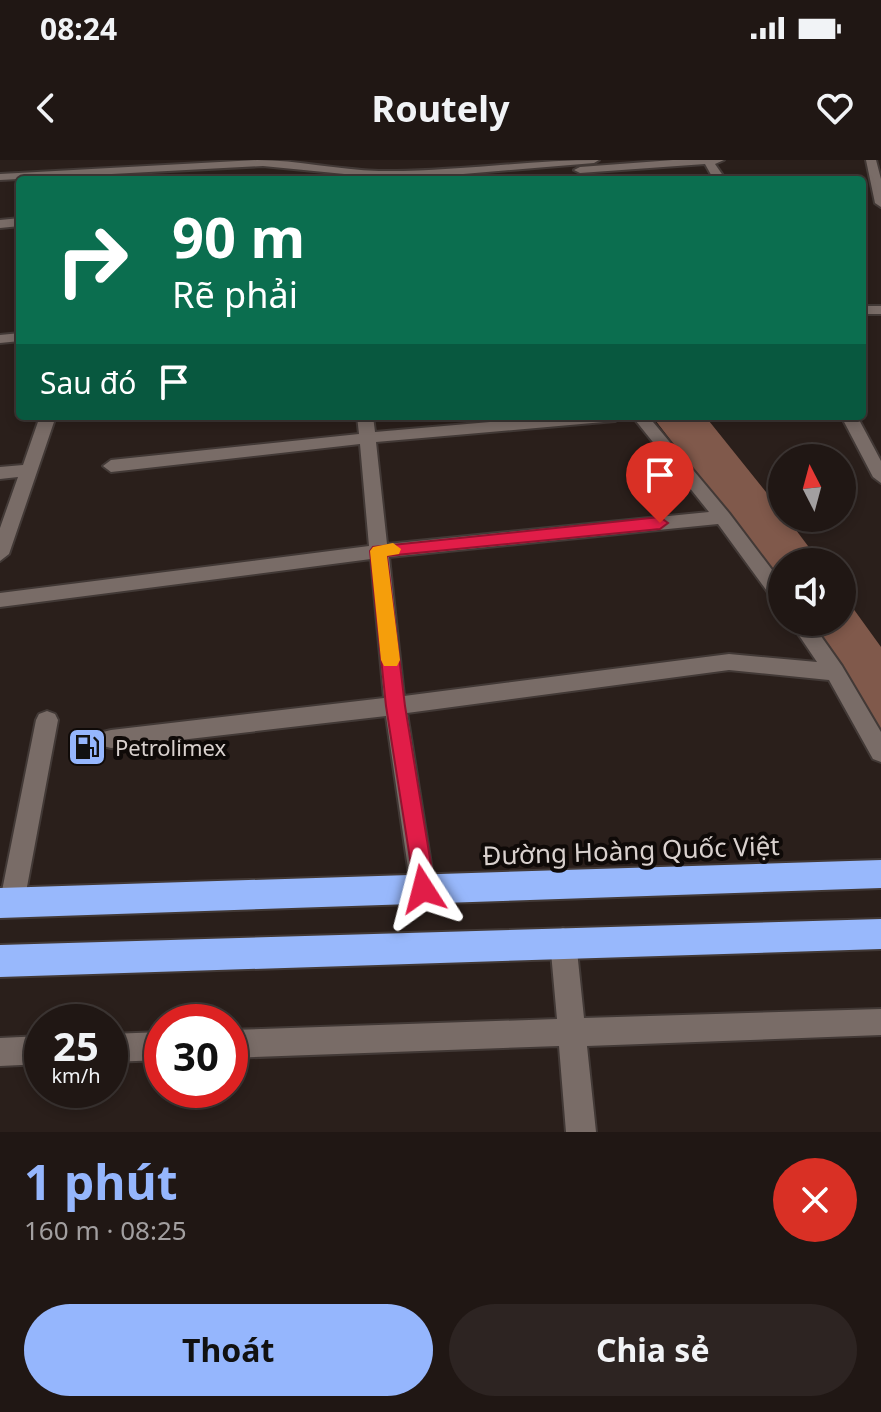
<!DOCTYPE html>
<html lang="vi">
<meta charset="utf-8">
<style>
body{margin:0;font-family:"Noto Sans",sans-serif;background:#2d2422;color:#f1f3f6;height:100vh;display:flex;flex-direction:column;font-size:30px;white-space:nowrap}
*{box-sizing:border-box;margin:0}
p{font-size:26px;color:#a29fa0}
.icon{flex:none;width:44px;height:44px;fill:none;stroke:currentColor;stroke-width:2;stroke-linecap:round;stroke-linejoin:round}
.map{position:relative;height:972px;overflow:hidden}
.sheet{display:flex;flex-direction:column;background:#201714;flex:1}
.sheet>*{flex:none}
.banner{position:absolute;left:16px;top:16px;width:850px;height:244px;border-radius:8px;box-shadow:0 4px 12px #0003,0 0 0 2px #3d3634;background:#0b6e4f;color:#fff;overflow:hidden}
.needle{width:52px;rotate:354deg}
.controls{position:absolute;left:768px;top:284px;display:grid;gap:16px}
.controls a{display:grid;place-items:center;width:88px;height:88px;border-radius:50%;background:#201714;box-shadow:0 4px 12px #0003,0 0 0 2px #3d3634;font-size:40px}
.speed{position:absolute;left:24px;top:844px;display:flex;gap:16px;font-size:40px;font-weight:700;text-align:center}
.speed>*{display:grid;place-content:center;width:104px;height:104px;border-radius:50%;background:#201714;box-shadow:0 4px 12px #0003,0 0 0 2px #3d3634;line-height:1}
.speed small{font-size:20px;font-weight:400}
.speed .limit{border:12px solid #d22;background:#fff;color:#111}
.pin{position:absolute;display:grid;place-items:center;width:68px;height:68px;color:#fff;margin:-82px -34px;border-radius:50% 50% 50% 0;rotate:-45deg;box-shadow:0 0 8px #0007}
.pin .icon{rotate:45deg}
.me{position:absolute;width:88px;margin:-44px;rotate:351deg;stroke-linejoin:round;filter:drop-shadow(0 0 6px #0008)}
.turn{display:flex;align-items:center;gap:28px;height:168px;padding:0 24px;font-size:36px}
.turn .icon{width:104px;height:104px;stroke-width:2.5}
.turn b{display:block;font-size:56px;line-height:68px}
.then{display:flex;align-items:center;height:76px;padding:0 24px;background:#0003;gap:16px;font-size:30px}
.round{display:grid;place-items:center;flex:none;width:84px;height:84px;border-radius:42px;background:#2d2422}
.headline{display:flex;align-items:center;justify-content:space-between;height:136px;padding:0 24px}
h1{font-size:48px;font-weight:700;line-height:60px;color:#95b6fd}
.primary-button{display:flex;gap:16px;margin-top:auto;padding:16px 24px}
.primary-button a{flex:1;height:92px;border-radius:48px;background:#95b6fd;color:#111;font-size:32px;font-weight:700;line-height:92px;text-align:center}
.primary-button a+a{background:#2d2422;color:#f1f3f6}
.status{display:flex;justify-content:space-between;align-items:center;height:56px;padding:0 40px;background:#201714;direction:ltr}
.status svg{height:22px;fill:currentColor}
header{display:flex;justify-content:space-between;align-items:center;height:104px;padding:0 24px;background:#201714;font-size:36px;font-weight:700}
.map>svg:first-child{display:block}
.water{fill:#80594b}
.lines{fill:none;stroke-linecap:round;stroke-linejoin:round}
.minor-casing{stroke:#423936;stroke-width:4}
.highway-casing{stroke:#423936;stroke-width:4}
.minor{fill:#796c67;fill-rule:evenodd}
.highway{fill:#98b8fc;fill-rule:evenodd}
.route{fill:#e11d48;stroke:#92132f;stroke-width:2}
.slow{fill:#f59e0b}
.labels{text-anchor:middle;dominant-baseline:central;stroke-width:8;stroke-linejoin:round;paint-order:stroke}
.poi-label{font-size:22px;fill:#d9d1ce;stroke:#0f0a08;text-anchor:start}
.near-street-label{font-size:26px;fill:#d9d1ce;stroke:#0f0a08}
</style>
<div class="status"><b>08:24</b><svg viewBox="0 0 49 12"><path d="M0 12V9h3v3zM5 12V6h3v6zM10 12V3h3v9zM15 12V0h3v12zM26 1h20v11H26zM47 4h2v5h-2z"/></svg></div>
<header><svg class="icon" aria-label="back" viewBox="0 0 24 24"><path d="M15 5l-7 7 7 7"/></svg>Routely<svg class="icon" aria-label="heart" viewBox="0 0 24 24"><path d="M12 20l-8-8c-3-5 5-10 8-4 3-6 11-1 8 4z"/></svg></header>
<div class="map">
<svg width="881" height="972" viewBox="0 0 881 972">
<rect width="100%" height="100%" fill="#2a1f1b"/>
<path class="water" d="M652 256H705L782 352V358H787L820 402H782V424Z
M842 433 881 487V573L809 462H842Z"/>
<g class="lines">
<g class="minor-casing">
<path id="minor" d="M257 0C298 0 338 10 379 11 453 12 526 0 599 0L594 3 428 17H375L263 6 0 20V14Z
M673 0H724L715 4 726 20H714L705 4 580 13 574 10 580 7Z
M866 0H876L881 19V47L875 43Z
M20 58V66L0 68V60Z
M862 146H881V154H862Z
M20 173V181L0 183V175Z
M40 256H56L9 394 0 401V368L18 317 0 319V307L23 305Z
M357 256H373L375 272 559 256H623L615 261 376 282 387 384 709 352 632 256H648L729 353 782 423V444L775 442 718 364 389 397 404 536 729 494 817 502 790 462H811L842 506 881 572V602L873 599 829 520 729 510 407 553 435 729 432 737 423 741 414 737 411 729 386 556 111 588 103 586 100 579 103 572 111 570 384 538 371 399 0 447V433L369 386 360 284 111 312 103 306 111 300 359 274Z
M841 256H857L881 301V323L873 317Z
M47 551 55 554 58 560 24 743 21 752 12 755 3 752 0 741 36 560 39 554Z
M563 768 572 772 576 781 584 858 881 849V875L587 886 596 972H566L559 886 230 898V870L557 859 550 781 554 772Z
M162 872V900L110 902V874Z
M42 876V904L0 906V878Z"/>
</g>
<g class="highway-casing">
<path id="highway" d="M881 700V728L0 758V728Z
M881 759V789L0 817V785Z"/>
</g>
<use href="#minor" class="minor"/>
<use href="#highway" class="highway"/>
</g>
<path class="route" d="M660 357 668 363 660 369 387 396 405 546 435 729 431 737 423 740 416 737 386 546 370 391 373 387Z"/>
<path class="slow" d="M393 383 401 389 399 394 387 396 400 500 397 506H384L381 500 370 391 373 387Z"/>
<defs>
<g id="fuel-square" transform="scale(2)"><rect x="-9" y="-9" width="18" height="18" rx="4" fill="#95b6fd" stroke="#0f0a08"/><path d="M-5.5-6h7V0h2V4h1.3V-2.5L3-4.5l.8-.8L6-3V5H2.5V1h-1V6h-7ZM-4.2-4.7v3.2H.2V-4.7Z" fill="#111"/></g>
</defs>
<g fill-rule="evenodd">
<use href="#fuel-square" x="87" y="587"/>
</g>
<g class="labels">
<g class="poi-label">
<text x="115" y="587">Petrolimex</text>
</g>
<g class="near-street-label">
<text transform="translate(631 690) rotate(-2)">Đường Hoàng Quốc Việt</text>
</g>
</g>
</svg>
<div class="controls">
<a><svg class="needle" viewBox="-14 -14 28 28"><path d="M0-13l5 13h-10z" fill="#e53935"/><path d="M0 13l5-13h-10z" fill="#a29fa0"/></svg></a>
<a><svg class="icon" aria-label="sound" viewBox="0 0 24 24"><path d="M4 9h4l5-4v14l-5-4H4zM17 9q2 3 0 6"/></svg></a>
</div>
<div class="speed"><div>25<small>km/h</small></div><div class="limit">30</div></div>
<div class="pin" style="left:660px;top:363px;background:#d93025"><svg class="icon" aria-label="arrive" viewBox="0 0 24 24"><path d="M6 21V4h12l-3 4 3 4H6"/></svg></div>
<svg class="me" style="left:423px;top:729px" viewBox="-20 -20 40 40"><path d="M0-17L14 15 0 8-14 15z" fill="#e11d48" stroke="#fff" stroke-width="4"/></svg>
<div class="banner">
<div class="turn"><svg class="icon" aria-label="right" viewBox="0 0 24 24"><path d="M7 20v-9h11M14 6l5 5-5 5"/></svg><div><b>90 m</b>Rẽ phải</div></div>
<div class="then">Sau đó<svg class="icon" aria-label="arrive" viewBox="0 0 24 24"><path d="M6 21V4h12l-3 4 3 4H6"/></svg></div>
</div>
</div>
<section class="sheet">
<div class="headline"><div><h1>1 phút</h1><p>160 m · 08:25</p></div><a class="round" style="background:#d93025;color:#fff"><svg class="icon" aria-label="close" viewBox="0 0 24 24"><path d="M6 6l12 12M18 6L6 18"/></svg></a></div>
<div class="primary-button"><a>Thoát</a><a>Chia sẻ</a></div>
</section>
